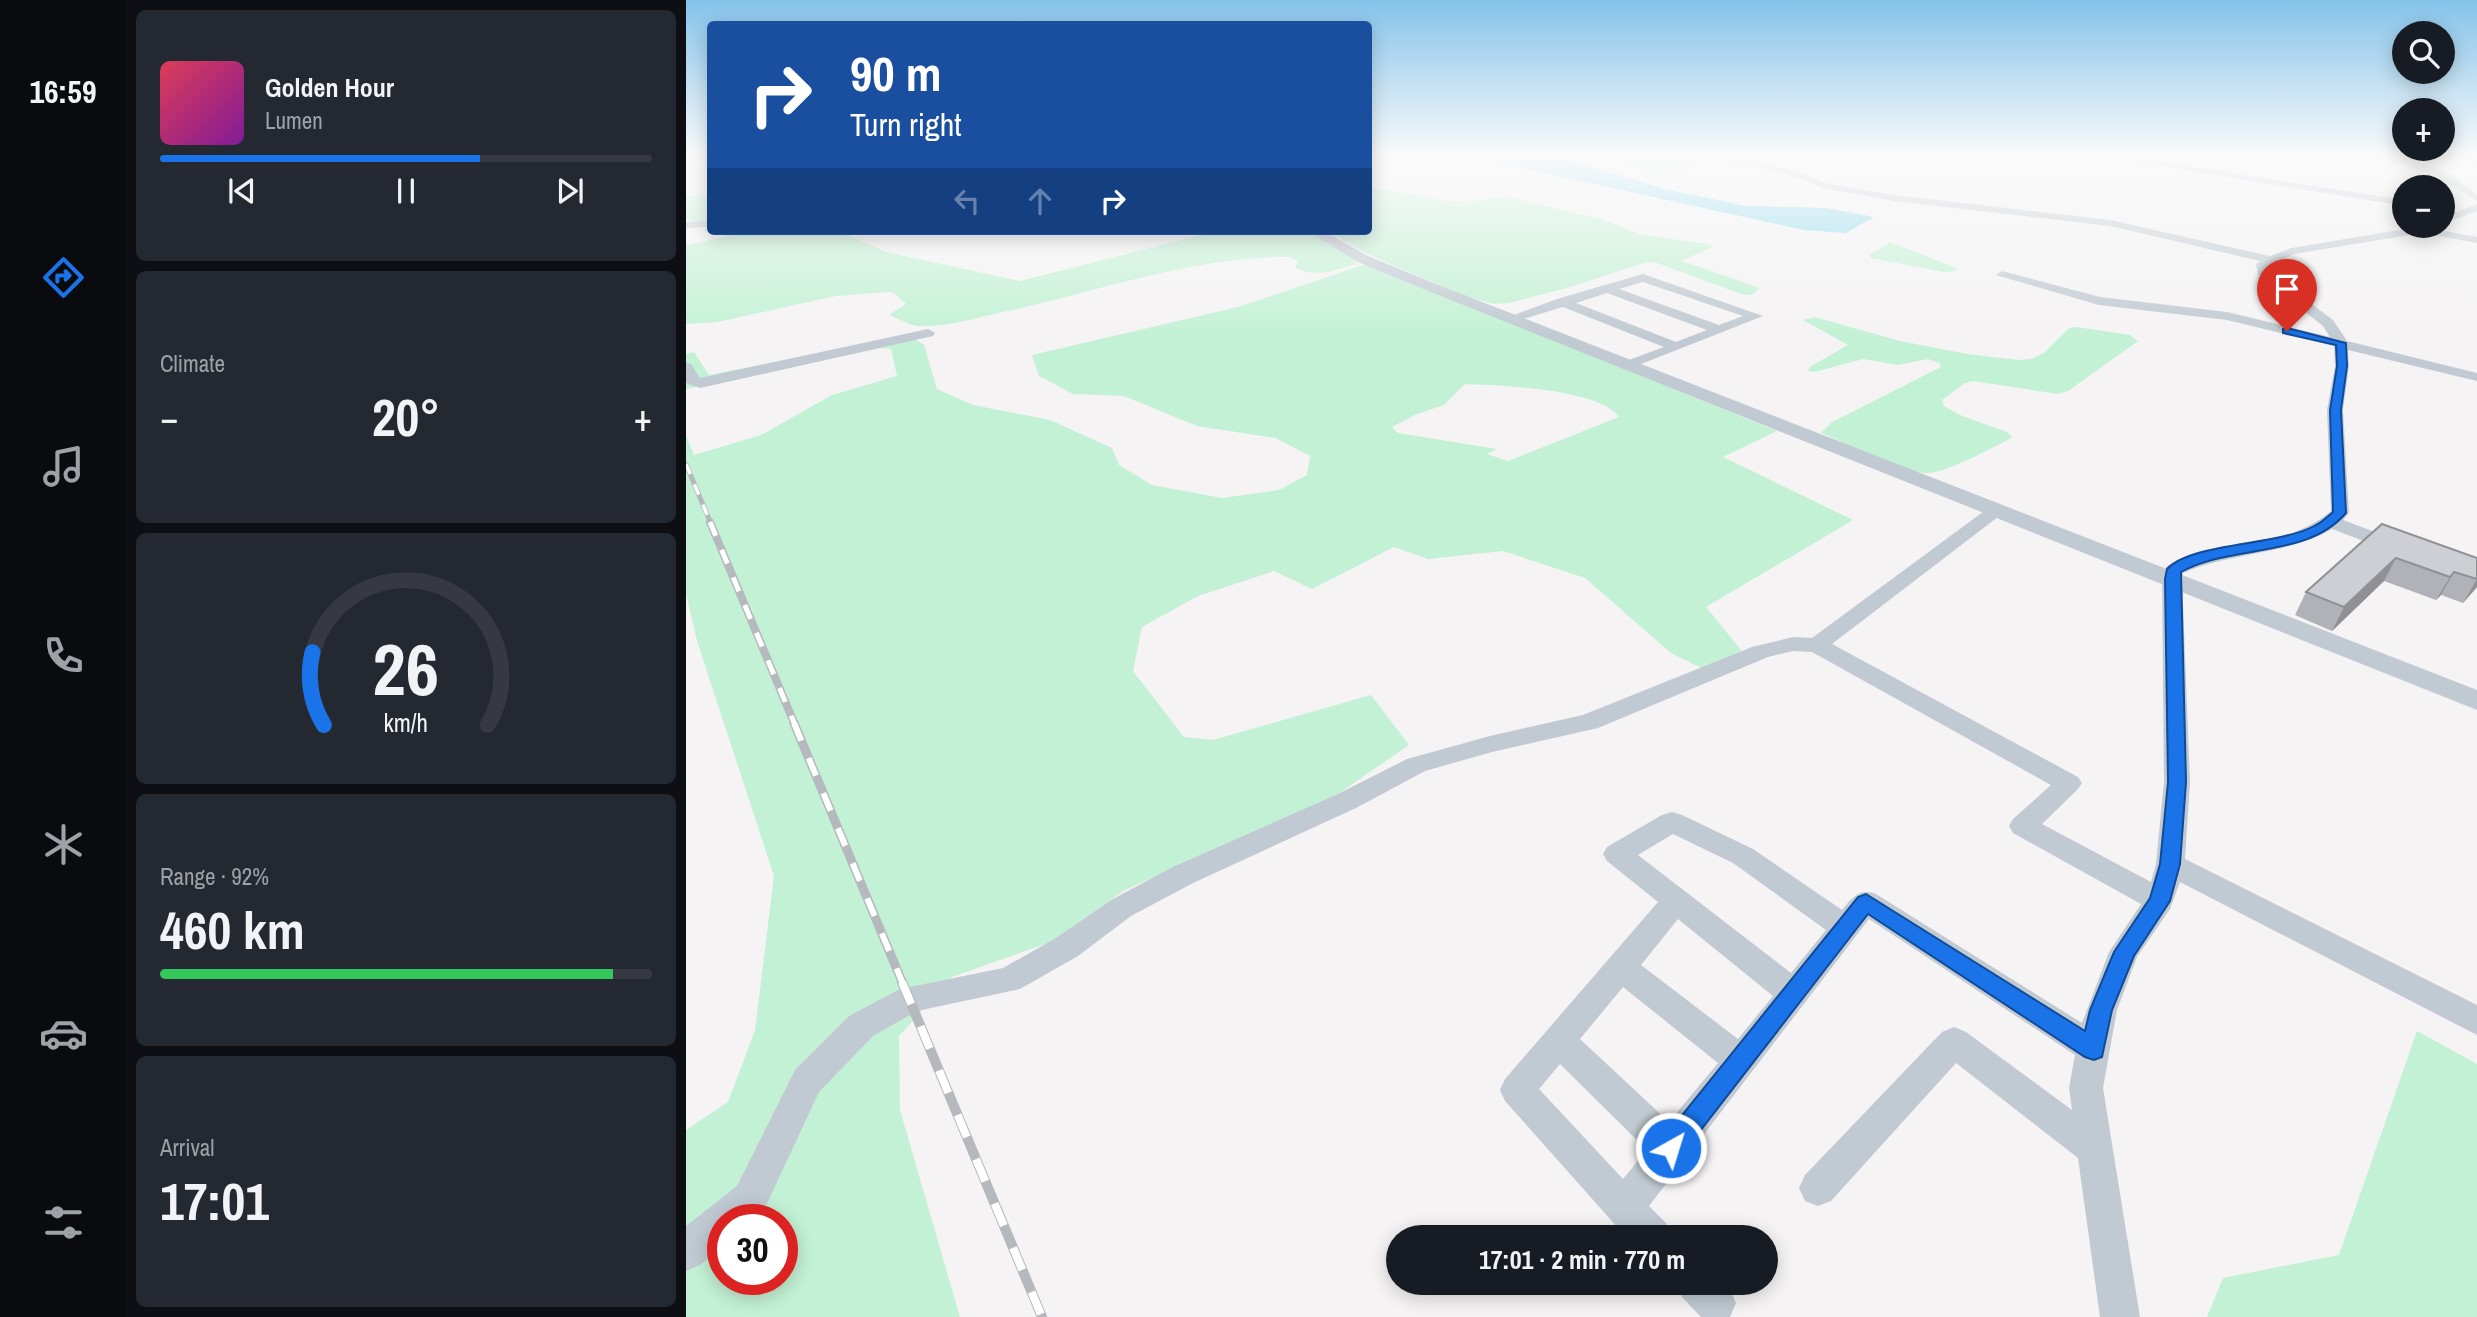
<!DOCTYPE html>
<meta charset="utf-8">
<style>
:root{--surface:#171b24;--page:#242831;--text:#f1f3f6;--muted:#9ea1a6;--line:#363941;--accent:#1a73e8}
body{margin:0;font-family:"Archivo Narrow",sans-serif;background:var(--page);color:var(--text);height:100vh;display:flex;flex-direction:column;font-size:26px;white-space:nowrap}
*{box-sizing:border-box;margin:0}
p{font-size:23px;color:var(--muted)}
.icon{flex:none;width:38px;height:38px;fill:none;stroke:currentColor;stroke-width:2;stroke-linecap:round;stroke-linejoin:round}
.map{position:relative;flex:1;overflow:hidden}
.sheet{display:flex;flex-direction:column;gap:10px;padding:10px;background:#0d0f14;width:560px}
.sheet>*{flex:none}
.guide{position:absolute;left:21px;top:21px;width:665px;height:214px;border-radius:7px;box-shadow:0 4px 18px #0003;background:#1a4fa0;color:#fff;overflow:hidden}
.fabs{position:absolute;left:1706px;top:21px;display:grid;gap:14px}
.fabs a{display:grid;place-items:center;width:63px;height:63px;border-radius:50%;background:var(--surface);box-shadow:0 4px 18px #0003;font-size:35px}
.speed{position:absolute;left:21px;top:1204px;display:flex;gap:14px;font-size:35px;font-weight:700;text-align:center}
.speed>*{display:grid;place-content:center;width:91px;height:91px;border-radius:50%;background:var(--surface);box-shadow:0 4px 18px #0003;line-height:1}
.speed .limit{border:10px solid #d22;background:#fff;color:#111}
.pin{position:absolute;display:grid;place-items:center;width:60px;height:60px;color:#fff;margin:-72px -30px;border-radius:50% 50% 50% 0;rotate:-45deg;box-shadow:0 0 7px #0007}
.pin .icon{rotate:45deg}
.me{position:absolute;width:77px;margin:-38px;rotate:39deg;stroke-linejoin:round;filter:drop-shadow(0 0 5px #0008)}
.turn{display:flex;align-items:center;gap:24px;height:147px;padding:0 28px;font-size:32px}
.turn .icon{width:91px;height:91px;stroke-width:2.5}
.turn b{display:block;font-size:49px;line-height:60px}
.lanes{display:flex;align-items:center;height:66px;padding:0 28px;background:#0003;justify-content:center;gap:35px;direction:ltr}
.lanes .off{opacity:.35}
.big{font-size:52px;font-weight:700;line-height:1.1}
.sheet .tile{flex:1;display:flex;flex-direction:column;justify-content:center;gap:10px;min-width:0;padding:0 24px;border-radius:10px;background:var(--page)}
.sheet .dial{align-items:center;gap:0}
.dial svg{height:182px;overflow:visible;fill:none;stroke:var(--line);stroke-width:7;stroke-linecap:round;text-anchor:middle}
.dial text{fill:var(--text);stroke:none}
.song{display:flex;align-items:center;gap:21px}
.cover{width:84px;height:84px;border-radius:10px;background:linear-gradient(135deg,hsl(350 70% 55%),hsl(290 70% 35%))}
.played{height:7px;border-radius:4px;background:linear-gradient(90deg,var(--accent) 65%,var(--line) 65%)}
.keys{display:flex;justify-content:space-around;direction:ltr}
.heat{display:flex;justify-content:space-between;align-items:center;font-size:38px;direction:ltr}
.charge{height:10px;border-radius:5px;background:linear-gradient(90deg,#34c759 92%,var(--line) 0)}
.trip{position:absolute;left:700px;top:1225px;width:392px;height:70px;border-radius:35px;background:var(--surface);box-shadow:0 4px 18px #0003;font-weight:700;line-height:70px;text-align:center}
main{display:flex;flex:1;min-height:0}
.dock{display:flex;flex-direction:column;width:126px;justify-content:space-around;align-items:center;background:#090b0e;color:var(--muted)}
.dock .icon{width:49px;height:49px}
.dock .on{color:var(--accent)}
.dock b{font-size:32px;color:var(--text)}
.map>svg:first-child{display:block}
.green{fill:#c3f1d5;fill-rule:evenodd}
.water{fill:#90daee}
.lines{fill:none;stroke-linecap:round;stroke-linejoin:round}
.minor{fill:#c1cad2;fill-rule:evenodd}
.tertiary{fill:#c1cad2;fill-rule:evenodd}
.rail-far3-casing{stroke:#b5b8bd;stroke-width:5}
.rail-far2-casing{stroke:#b5b8bd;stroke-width:8}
.rail-far1-casing{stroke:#b5b8bd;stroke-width:9}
.rail-casing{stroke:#b5b8bd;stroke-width:10}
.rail-far3{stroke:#fff;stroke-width:3.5;stroke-dasharray:11;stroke-linecap:butt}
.rail-far2{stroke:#fff;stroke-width:5;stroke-dasharray:15;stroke-linecap:butt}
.rail-far1{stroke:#fff;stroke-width:6;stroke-dasharray:19;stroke-linecap:butt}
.rail{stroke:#fff;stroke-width:8;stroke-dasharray:24;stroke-linecap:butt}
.wall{fill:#b0b2b7}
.shaded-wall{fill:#909195}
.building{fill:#cdcfd5;stroke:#909195;stroke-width:2}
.route{fill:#1a73e8;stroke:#114b97;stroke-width:2}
</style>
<main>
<nav class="dock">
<b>16:59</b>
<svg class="icon on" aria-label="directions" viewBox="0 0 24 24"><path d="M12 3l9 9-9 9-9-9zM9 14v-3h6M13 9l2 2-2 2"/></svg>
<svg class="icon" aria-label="music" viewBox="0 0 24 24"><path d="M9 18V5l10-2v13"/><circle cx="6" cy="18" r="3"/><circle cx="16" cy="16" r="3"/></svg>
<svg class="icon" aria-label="phone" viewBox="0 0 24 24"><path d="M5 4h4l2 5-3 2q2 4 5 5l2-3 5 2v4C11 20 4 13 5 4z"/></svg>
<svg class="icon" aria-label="climate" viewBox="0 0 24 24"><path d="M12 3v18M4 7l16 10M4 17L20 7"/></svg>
<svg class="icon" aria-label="car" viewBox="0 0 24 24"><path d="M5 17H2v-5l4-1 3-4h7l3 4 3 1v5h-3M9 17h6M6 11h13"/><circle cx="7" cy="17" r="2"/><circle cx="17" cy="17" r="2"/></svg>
<svg class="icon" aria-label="filters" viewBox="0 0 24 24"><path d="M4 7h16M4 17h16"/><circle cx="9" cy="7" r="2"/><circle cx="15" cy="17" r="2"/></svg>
</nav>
<section class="sheet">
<div class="tile">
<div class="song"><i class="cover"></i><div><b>Golden Hour</b><p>Lumen</p></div></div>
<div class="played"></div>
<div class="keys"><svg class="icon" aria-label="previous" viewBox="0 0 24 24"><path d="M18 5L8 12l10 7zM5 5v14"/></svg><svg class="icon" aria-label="pause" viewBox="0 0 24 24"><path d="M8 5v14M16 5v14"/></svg><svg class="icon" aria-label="next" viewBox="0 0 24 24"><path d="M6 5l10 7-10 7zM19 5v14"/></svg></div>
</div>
<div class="tile"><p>Climate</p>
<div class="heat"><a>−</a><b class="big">20°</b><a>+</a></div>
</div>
<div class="tile dial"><svg viewBox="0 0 100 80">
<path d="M14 69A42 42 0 1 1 86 69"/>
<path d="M14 69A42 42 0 0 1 9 37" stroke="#1a73e8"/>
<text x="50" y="56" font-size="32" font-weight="700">26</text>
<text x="50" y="72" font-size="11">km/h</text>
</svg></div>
<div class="tile"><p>Range · 92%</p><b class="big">460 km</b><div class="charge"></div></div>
<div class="tile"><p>Arrival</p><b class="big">17:01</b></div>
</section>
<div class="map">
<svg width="1791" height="1317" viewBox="0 0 1791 1317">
<rect width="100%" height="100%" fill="#f5f3f3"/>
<g class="green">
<path d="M 898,154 L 1023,154 L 1033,158 L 976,175 Z"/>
<path d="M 683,189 C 713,188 741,200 771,202 C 790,203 807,195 826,198 L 915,219 L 953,234 L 1025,245 L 1026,247 L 996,261 L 1074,288 L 1066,295 L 1058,295 L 971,263 L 961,262 L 881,288 L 823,303 L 807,304 L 774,294 L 686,256 L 640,231 L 682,231 Z"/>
<path d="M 24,193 L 24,221 L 10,224 L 0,219 L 0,197 Z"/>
<path d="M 24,227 L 24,231 L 152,231 L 200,252 L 334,281 L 531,231 L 623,231 L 671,260 L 670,264 C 649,270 631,278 610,268 L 611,260 L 601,257 C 504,257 411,292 317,312 C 290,318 261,327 233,326 C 224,326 212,318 203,315 L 220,304 L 208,293 L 202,292 L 150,296 L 31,322 L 0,324 L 0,245 L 44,236 L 17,230 Z"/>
<path d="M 1204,242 L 1270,268 L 1270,271 L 1258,272 L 1185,258 L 1184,255 Z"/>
<path d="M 680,264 L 1091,431 L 1037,457 L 1167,520 L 1020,607 L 1056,651 L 1015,668 L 985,653 L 899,578 L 817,551 L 742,559 L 708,547 L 626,589 L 588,571 L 512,596 L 456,627 L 447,671 L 498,737 L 527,740 L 685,695 L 723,745 L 649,796 L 437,891 L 365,942 L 266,977 L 213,1036 L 214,1110 L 274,1317 L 0,1317 L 0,1130 L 42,1102 L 69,1030 L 88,876 L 11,641 L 0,593 L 0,435 L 8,455 L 75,435 L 146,395 L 211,376 L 205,349 L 194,348 L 0,389 L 0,354 L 8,352 L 23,375 L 222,335 L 238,345 L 251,389 L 287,405 L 364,420 L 426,448 L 433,465 L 466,485 L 536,498 L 593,490 L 621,475 L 624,456 L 590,438 L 511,426 L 438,396 L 387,394 L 353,376 L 346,355 L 552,307 ZM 779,384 C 812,385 915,389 933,417 L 822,461 L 801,454 L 811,449 L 712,433 L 706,427 L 731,414 L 758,405 ZM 37,1220 L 96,1220 L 96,1279 L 37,1279 Z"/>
<path d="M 1129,317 L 1214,341 L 1281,354 L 1332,360 L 1345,359 L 1358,353 L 1383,328 L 1391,327 L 1444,335 L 1452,341 L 1382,391 L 1372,394 L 1287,381 L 1279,383 L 1256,400 L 1258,406 L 1276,416 L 1321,432 L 1326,437 C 1312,446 1258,473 1242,473 C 1215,473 1162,444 1135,433 L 1146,422 L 1255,367 L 1253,363 L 1242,359 L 1212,365 L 1177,359 L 1128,372 L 1122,371 L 1124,367 L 1162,345 L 1117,320 Z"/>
<path d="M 1731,1031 L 1791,1064 L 1791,1317 L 1521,1317 L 1537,1278 L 1653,1255 Z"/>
</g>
<path class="water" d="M 771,154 L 857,154 L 884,160 L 979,189 L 1060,206 L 1140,208 L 1188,217 L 1160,233 L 1118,230 Z"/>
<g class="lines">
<g class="minor">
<path d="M 11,154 L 24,154 L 24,157 L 0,162 L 0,156 Z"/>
<path d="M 994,154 L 1019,154 L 1066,160 L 1110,171 L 1139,183 L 1208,195 L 1424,220 L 1584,256 L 1605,248 L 1737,226 L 1750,226 L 1748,229 L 1791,237 L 1791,243 L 1736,233 L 1608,254 L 1582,266 L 1582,271 L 1647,320 L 1661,341 L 1791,373 L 1791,381 L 1662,350 L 1663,366 L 1657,410 L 1663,513 L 1657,520 L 1718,543 L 1721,547 L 1718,551 L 1704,551 L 1646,529 C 1600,555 1545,552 1497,573 L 1496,579 L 1504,782 L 1499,859 L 1791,1005 L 1791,1035 L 1494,882 L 1484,909 L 1451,957 L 1431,1010 L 1417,1088 L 1454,1317 L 1414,1317 L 1392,1158 L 1270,1063 L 1145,1201 L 1132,1206 L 1119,1201 L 1113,1188 L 1119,1175 L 1256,1032 L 1268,1027 L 1280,1032 L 1386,1110 L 1383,1088 L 1389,1055 L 1183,919 L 963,1206 L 980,1223 L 985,1237 L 940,1237 L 819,1101 L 814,1090 L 819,1079 L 972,902 L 921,861 L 917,854 L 921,847 L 976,815 L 986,812 L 996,815 L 1067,849 L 1156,910 C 1167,897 1173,888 1190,894 L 1396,1023 L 1423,952 L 1455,904 L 1327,833 L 1323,826 L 1327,819 L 1365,785 L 1126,652 L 1107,651 L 1082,657 L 912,728 L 806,752 L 739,771 L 670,808 L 507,883 L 445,916 L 392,956 L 334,989 L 231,1011 L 187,1036 L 133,1092 L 77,1212 L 68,1220 L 37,1220 L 37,1246 L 14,1265 L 0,1271 L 0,1226 L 51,1186 L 109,1070 L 163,1016 L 214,989 L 317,968 L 370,938 L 425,900 L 487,867 L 652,794 L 721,759 L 804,736 L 897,715 L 1066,647 L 1107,637 L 1126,638 L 1305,506 L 1319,506 L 1321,510 L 1146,644 L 1392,777 L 1396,783 L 1392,789 L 1356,824 L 1465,882 L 1470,864 L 1478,782 L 1476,579 C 1477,573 1478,568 1483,565 C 1518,542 1572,546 1611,531 C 1624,526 1634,520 1645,511 L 1641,410 L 1649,366 L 1648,346 L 1541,320 L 1413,305 L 1310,275 L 1316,271 L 1414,297 L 1541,312 L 1644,337 L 1637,326 L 1572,275 L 1570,264 L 1574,261 L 1424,226 L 1208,201 L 1137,188 L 1104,175 L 1066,166 ZM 987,834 L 1047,863 L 1140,930 L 1105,973 L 952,855 ZM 992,919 L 1087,996 L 1052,1039 L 955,965 ZM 937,987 L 1032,1063 L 983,1122 L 894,1039 ZM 874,1064 L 961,1150 L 937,1179 L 853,1089 Z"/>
<path d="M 1402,154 L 1424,154 L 1718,200 L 1718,206 Z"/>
<path d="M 1683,154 L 1699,154 L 1746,166 L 1767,176 L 1791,194 L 1791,201 L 1748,174 Z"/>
<path d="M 1777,154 L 1791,157 L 1791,164 Z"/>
<path d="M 1791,204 L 1791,211 L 1757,224 L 1757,217 Z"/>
<path d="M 24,221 L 24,227 L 0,228 L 0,222 Z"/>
<path d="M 957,274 L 1077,316 L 945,368 L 940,367 L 938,364 L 940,361 L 978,347 L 877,307 L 827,322 L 820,318 L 871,299 ZM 957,282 L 1057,316 L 1033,325 L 933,289 ZM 921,293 L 1021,330 L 990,342 L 890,303 Z"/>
<path d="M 242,329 L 249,333 L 247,336 L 14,388 L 0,383 L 0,363 L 5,364 L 14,378 Z"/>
<path d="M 990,1283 L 1038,1283 L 1044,1289 L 1050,1303 L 1044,1317 L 1015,1317 L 996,1297 Z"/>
</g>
<path class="tertiary" d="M 621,231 L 638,231 L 682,256 L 750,284 L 1791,690 L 1791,710 L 740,290 L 672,262 Z"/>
<defs>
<path id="rail-far3" d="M 0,464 L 25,524"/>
<path id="rail-far2" d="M 24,522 L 109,725"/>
<path id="rail-far1" d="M 108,723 L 217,984"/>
<path id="rail" d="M 216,982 L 356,1317"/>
</defs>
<use href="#rail-far3" class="rail-far3-casing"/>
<use href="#rail-far2" class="rail-far2-casing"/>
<use href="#rail-far1" class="rail-far1-casing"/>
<use href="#rail" class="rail-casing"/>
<use href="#rail-far3" class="rail-far3"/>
<use href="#rail-far2" class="rail-far2"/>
<use href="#rail-far1" class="rail-far1"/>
<use href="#rail" class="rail"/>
</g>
<path class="wall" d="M 1696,524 L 1791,558 L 1791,587 L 1777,603 L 1755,595 L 1750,600 L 1698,581 L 1646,631 L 1609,615 L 1620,592 Z"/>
<g class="shaded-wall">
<path d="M 1710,558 L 1698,581 L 1646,631 L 1658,607 Z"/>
<path d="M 1768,572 L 1755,595 L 1750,600 L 1764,577 Z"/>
<path d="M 1791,579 L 1791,587 L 1777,603 Z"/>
</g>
<path class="building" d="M 1696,524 L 1791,558 L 1791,579 L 1768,572 L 1764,577 L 1710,558 L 1658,607 L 1620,592 Z"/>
<linearGradient id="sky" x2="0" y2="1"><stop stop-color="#85c3ea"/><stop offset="0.46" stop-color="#fafafa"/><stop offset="1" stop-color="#fafafa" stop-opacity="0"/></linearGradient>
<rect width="1791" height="338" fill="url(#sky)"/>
<path class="route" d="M 1601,328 L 1660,343 L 1661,366 L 1655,410 L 1660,513 C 1621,559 1545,544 1495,572 L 1500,782 L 1494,864 L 1484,901 L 1448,956 L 1426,1010 L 1416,1057 L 1408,1060 L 1399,1057 L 1182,914 L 994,1157 L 985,1161 L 976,1157 L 972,1148 L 976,1140 L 1172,897 L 1180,894 L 1399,1031 L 1404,1010 L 1428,952 L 1464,898 L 1474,864 L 1482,782 L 1479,579 L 1481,569 C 1507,542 1594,546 1630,525 C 1636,522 1642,516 1647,512 L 1644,410 L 1651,366 L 1650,345 L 1597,333 L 1597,329 Z"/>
</svg>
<div class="fabs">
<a><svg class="icon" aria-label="search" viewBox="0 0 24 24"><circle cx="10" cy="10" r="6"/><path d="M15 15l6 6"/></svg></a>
<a>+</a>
<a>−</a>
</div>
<div class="speed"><div class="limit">30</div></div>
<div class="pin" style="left:1601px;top:331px;background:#d93025"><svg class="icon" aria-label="arrive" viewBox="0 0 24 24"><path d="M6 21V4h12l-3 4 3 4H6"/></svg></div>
<svg class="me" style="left:985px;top:1148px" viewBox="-20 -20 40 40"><circle r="17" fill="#1a73e8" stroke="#fff" stroke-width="3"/><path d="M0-11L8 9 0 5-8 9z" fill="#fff"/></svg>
<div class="trip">17:01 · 2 min · 770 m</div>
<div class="guide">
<div class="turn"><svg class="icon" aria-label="right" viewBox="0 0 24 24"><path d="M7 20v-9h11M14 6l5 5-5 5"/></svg><div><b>90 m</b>Turn right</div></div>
<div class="lanes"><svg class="icon off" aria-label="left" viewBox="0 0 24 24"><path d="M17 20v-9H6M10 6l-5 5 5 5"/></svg><svg class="icon off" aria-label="ahead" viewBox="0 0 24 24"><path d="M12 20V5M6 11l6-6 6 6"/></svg><svg class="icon" aria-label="right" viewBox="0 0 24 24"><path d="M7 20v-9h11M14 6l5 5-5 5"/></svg></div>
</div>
</div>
</main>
